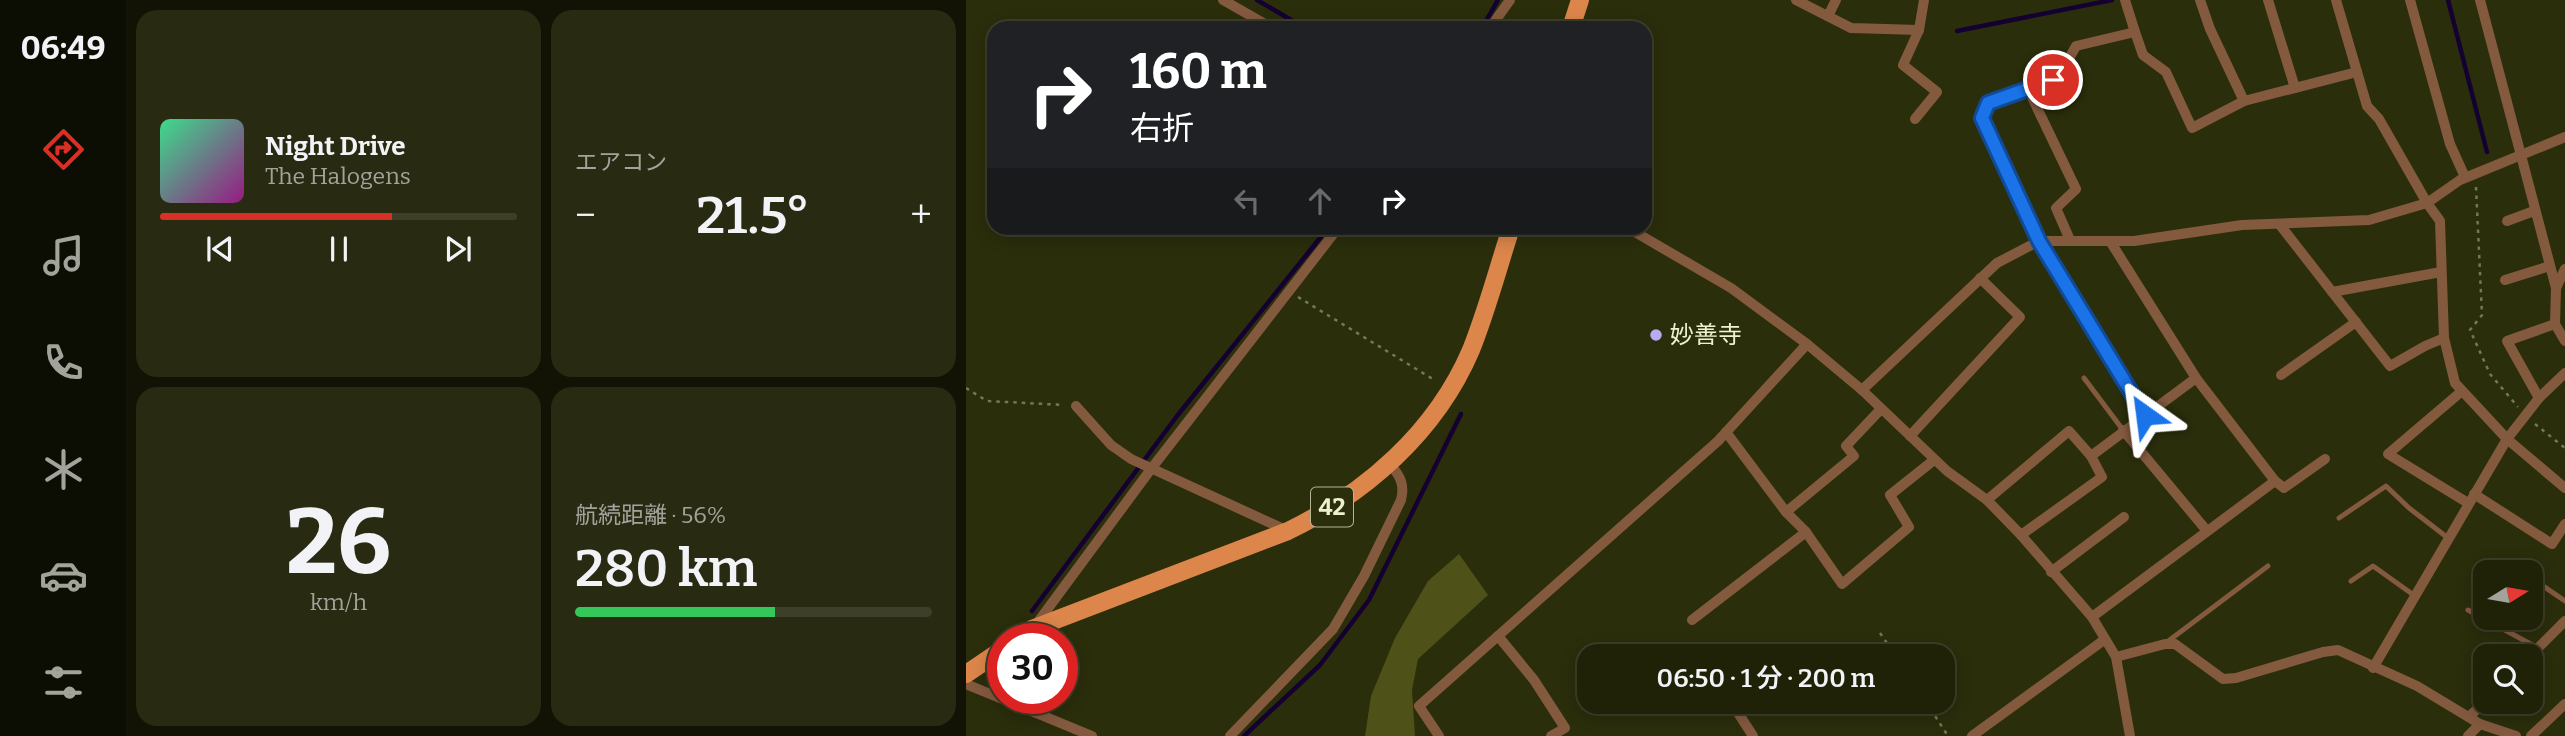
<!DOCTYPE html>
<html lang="ja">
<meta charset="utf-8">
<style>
:root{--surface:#202208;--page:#282a12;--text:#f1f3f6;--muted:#a2a49c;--line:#3d3f29;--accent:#d93025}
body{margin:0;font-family:Bitter,"Noto Sans JP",serif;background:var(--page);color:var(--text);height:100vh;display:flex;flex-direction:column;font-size:26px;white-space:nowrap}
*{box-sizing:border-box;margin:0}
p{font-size:23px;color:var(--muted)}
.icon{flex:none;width:38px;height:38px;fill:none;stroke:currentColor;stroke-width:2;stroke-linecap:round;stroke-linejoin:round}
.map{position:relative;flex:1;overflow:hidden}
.panel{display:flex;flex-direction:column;gap:10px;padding:10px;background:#121304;width:840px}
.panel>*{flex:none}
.top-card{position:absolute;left:21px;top:21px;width:665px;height:214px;border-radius:21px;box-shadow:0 4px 18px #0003,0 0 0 2px var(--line);background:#202124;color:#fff;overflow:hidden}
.needle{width:46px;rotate:79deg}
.tools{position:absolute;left:1507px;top:560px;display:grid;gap:14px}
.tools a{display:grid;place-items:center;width:70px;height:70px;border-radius:14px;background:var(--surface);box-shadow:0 4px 18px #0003,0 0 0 2px var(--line);font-size:35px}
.speed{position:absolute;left:21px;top:623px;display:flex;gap:14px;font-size:35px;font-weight:700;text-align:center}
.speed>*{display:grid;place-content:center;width:91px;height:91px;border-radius:50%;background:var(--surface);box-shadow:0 4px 18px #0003,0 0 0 2px var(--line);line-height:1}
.speed .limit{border:10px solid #d22;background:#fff;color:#111}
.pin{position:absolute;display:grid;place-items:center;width:60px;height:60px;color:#fff;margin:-30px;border:4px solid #fff;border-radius:50%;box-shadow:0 2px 7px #0007}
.me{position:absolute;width:77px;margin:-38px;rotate:329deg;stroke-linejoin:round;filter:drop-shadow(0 0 5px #0008)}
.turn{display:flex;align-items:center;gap:24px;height:147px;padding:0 28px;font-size:32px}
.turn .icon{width:91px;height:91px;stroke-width:2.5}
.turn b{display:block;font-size:49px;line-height:60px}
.lanes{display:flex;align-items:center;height:66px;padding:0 28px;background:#0003;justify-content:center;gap:35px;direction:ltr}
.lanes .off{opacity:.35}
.big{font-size:52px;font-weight:600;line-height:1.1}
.panel .card{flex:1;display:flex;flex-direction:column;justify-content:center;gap:10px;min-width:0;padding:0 24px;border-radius:21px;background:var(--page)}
.panel .dial{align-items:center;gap:0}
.dial b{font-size:91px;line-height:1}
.song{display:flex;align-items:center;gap:21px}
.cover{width:84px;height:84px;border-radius:10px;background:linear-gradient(135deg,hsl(150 70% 55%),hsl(310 70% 35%))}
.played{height:7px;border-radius:4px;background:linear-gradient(90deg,var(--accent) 65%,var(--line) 65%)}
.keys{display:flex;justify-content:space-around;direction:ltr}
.heat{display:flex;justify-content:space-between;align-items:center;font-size:38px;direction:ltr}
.charge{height:10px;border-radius:5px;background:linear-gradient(90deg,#34c759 56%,var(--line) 0)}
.panel .tiles{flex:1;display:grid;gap:10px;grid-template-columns:repeat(2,1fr)}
.trip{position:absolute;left:611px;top:644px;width:378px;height:70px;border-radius:21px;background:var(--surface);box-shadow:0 4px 18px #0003,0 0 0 2px var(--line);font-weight:600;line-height:70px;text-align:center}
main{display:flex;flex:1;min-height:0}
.dock{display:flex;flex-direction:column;width:126px;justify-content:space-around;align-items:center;background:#0d0e03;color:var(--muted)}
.dock .icon{width:49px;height:49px}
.dock .selected{color:var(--accent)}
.dock b{font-size:32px;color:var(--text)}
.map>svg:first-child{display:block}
.green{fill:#4e5219}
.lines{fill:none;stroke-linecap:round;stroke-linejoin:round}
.stream{stroke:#140132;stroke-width:4.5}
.path{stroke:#757856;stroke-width:2.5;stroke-dasharray:3.5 5;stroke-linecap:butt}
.service{stroke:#845a3f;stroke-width:5}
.minor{stroke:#845a3f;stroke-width:10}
.primary{stroke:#dc864b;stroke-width:18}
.route-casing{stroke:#114b97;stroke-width:18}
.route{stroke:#1a73e8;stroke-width:12}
.poi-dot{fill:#baaaf6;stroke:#2b2e0b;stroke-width:2.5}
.labels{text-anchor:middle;stroke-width:7;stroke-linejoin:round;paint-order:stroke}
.shield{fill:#2b2e0b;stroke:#b3b695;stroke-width:2}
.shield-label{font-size:23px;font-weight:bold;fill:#edf1d0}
.poi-label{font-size:24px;fill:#edf1d0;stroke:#2b2e0b;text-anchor:start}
</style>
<main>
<nav class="dock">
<b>06:49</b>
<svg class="icon selected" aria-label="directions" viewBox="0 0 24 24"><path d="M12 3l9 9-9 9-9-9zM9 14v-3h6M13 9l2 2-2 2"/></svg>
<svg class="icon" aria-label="music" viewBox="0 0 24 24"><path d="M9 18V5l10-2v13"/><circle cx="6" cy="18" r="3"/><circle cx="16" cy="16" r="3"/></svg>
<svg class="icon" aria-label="phone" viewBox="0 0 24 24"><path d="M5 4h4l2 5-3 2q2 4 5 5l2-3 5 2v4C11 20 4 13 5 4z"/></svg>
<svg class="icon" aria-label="climate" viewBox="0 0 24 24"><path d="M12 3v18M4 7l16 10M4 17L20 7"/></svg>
<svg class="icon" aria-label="car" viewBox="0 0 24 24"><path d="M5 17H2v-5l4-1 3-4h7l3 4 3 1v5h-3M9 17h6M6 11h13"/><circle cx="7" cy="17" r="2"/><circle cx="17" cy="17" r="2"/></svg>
<svg class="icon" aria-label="filters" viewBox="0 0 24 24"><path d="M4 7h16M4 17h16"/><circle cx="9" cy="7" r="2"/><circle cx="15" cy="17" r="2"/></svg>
</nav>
<section class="panel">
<div class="tiles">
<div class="card">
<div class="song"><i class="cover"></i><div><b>Night Drive</b><p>The Halogens</p></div></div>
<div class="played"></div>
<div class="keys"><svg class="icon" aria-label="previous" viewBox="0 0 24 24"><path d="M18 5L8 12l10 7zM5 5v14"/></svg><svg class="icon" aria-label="pause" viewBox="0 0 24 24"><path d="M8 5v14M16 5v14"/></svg><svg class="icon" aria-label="next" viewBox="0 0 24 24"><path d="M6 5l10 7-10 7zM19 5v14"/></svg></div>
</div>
<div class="card"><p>エアコン</p>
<div class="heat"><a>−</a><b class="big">21.5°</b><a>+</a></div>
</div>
<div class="card dial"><b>26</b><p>km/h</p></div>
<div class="card"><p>航続距離 · 56%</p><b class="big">280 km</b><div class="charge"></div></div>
</div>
</section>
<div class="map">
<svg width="1599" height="736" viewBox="0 0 1599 736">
<rect width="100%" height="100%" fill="#2b2e0b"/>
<path class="green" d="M 493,554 L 522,595 L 452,659 L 446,690 L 449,736 L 399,736 L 405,696 L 429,638 L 462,581 Z"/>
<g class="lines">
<g class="stream">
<path d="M 291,0 L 339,28"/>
<path d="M 1482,0 L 1521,152"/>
<path d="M 516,28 L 532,0"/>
<path d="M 991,31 L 1146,0"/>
<path d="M 66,611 L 211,416 L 362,228"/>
<path d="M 278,736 L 354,665 L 403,600 L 495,414"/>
</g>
<g class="path">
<path d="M 1510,187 L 1516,315 L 1504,330 L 1524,374 L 1552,407"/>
<path d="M 332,297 L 470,381"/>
<path d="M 0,388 L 21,401 L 98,405"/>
<path d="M 1569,424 L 1599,448"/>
<path d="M 914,633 L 930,656"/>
<path d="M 960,702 L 982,736"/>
</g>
<g class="service">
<path d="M 1118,378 L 1157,430"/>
<path d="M 1373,518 L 1420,486 L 1443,508 L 1482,538"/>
<path d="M 1547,565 L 1557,572"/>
<path d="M 1564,577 L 1599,601"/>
<path d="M 1385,581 L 1407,566 L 1449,596"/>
<path d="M 1502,610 L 1572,648"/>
<path d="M 1201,642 L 1302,566"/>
</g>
<g class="minor">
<path d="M 257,0 L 306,28"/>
<path d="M 830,0 L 885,28 L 953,30 L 958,0"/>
<path d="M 1159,0 L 1169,32 L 1110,46 L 1095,73 L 1087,80 L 1022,103 L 1016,118 L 1073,241 L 1179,415"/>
<path d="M 1234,0 L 1244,29 L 1278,101"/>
<path d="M 1302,0 L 1329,88"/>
<path d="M 1370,0 L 1401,106 L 1413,119 L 1461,203 L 1474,221 L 1478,338 L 1489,383 L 1541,439 L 1599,488"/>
<path d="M 1444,0 L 1484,144 L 1499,177"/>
<path d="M 1514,0 L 1590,288 L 1589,324 L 1599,341"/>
<path d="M 862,16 L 870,0"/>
<path d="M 524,28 L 544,0"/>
<path d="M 1169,32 L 1177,55 L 1200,72 L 1226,128 L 1278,101 L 1391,72"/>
<path d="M 1062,89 L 1110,189 L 1090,208 L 1104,240"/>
<path d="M 949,119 L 971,92 L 937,65 L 953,30"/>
<path d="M 1541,221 L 1568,211"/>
<path d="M 1314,225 L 1424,366 L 1459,346 L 1478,338"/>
<path d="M 662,228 L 765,288 L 841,344 L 896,390 L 981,471 L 1021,500 L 1055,535 L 1126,617 L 1150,657 L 1164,736"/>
<path d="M 1144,241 L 1230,378 L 1309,481 L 1318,488 L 1359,459"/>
<path d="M 1539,280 L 1584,266"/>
<path d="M 1590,288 L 1599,269"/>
<path d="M 1366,292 L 1475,272"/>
<path d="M 1315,375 L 1390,322"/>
<path d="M 896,390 L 1031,263 L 1073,241 L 1168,241 L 1276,225 L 1403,220 L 1461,203 L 1494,180 L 1599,137"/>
<path d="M 1496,391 L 1422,454 L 1502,503"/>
<path d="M 1573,398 L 1541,341 L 1589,324"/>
<path d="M 110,406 L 145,445 L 165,459 L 322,531"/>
<path d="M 1157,430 L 1241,531"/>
<path d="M 944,436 L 1054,317 L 1014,278"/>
<path d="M 1508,494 L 1586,544 L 1599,524"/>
<path d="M 1021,500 L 1103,431 L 1125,456"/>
<path d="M 820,512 L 888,456 L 880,446 L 915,409"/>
<path d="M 840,532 L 876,584 L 943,527 L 924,495 L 968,460"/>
<path d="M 1055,535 L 1136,477 L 1125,456 L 1230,378"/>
<path d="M 1085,572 L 1158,517"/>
<path d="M 1126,617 L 1309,481"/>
<path d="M 726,620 L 840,532 L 820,512 L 760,432"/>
<path d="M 69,626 L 185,469 L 372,228"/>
<path d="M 532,636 L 568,680 L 599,728 L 585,736"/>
<path d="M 1564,656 L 1599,621"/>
<path d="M 1150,657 L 1199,644 L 1209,644 L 1257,679 L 1270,678 L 1357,652 L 1372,650 L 1451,686 L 1514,724 L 1550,736"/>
<path d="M 1407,668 L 1541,439 L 1573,398 L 1599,373"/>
<path d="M 0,684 L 126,736"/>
<path d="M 765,702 L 787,736"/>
<path d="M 1503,717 L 1519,701"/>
<path d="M 264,736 L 367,629 L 398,576 L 435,500 C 439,484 434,476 424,464"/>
<path d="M 473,736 L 453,706 L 752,441 L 841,344"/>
<path d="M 1006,736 L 1138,640"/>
<path d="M 1502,736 L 1514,724"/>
<path d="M 1565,736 L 1599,704"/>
</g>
<g class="primary">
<path d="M 605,28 L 614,0"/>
<path d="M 52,639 L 66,629 L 322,531 C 400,493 470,432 505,350 C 521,310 532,268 545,228"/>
<path d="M 0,674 L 37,649"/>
</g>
</g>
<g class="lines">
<defs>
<path id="route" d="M 1087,80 L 1022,103 L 1016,118 L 1073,241 L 1179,415"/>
</defs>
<use href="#route" class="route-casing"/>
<use href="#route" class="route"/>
</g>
<circle class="poi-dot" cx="690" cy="335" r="7"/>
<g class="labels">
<rect class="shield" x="345" y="487.5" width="42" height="39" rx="5"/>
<g class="shield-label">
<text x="366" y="515">42</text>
</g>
<g class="poi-label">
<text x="704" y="343">妙善寺</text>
</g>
</g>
</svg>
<div class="tools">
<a><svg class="needle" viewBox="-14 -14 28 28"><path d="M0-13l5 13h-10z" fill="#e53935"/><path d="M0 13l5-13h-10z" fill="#a2a49c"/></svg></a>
<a><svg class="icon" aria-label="search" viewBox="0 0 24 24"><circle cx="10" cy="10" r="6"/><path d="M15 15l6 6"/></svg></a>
</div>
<div class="speed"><div class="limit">30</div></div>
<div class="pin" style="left:1087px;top:80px;background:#d93025"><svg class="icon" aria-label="arrive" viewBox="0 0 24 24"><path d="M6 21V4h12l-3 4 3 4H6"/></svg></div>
<svg class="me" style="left:1179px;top:415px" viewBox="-20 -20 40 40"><path d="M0-17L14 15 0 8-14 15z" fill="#1a73e8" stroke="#fff" stroke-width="4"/></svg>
<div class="trip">06:50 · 1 分 · 200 m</div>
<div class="top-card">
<div class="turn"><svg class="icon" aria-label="right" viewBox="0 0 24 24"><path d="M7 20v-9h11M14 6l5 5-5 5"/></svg><div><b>160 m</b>右折</div></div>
<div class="lanes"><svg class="icon off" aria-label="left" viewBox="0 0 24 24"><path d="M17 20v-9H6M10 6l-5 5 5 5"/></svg><svg class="icon off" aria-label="ahead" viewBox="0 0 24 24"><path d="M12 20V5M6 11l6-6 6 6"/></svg><svg class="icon" aria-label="right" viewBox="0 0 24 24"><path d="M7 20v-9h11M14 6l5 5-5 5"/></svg></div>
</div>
</div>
</main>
